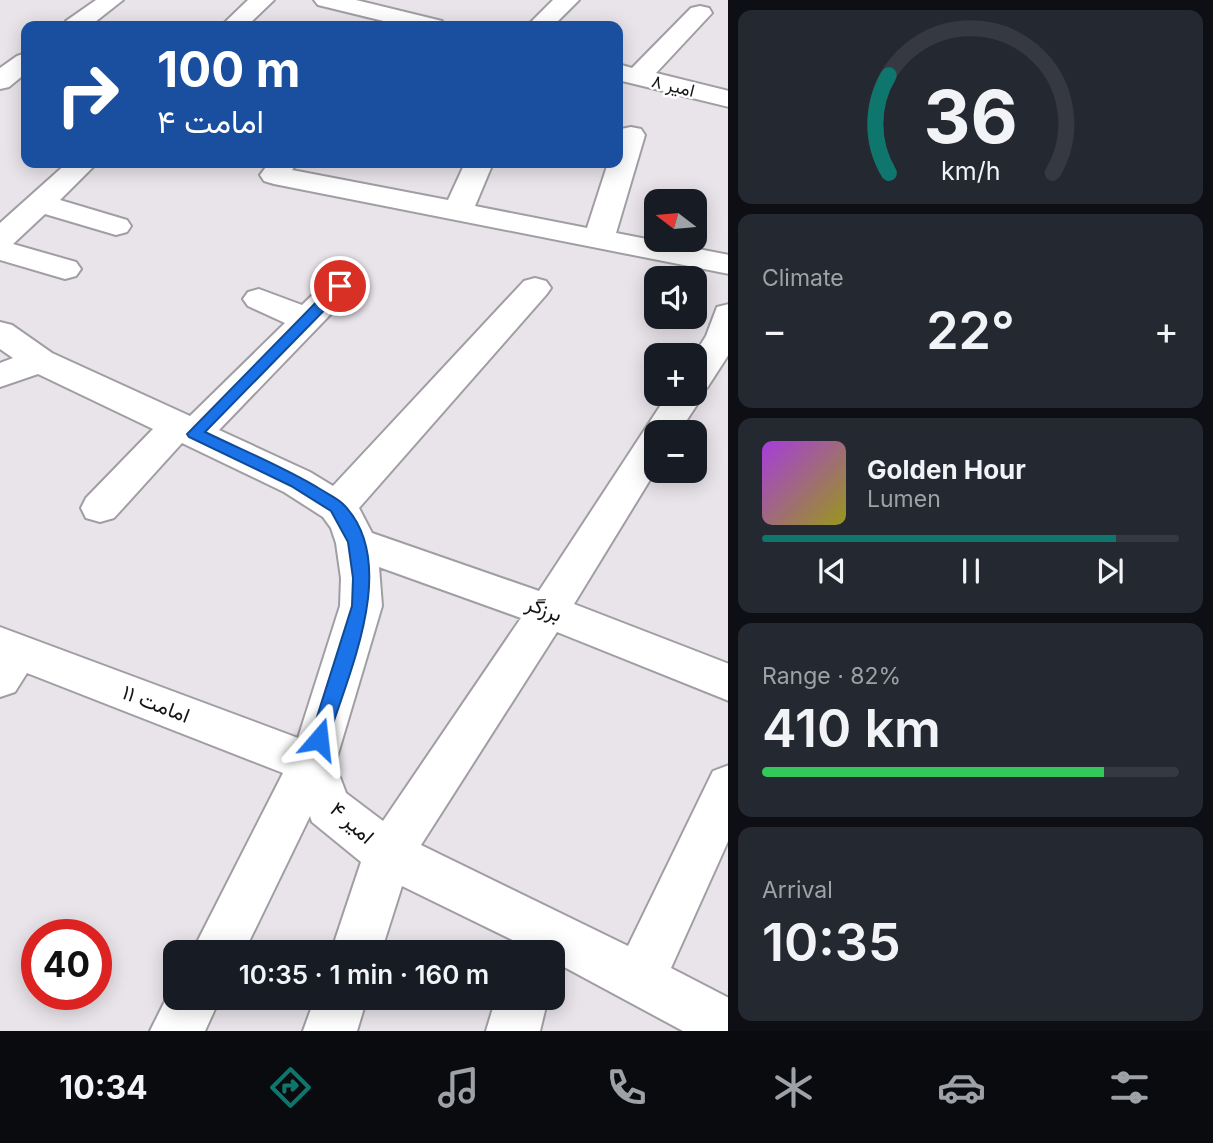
<!DOCTYPE html>
<meta charset="utf-8">
<style>
:root{--surface:#171b24;--page:#242831;--text:#f1f3f6;--muted:#9ea1a6;--line:#363941;--accent:#0f766e}
body{margin:0;font-family:Inter,Vazirmatn,sans-serif;background:var(--page);color:var(--text);height:100vh;display:flex;flex-direction:column;font-size:26px;white-space:nowrap}
*{box-sizing:border-box;margin:0}
p{font-size:23px;color:var(--muted)}
.icon{flex:none;width:38px;height:38px;fill:none;stroke:currentColor;stroke-width:2;stroke-linecap:round;stroke-linejoin:round}
.map{position:relative;flex:1;overflow:hidden}
.side{display:flex;flex-direction:column;gap:10px;padding:10px;background:#0d0f14;width:485px}
.side>*{flex:none}
.top-card{position:absolute;left:21px;top:21px;width:602px;height:147px;border-radius:14px;box-shadow:0 4px 18px #0003;background:#1a4fa0;color:#fff;overflow:hidden}
.needle{width:46px;rotate:286deg}
.buttons{position:absolute;left:644px;top:189px;display:grid;gap:14px}
.buttons a{display:grid;place-items:center;width:63px;height:63px;border-radius:14px;background:var(--surface);box-shadow:0 4px 18px #0003;font-size:35px}
.speed{position:absolute;left:21px;top:919px;display:flex;gap:14px;font-size:35px;font-weight:700;text-align:center}
.speed>*{display:grid;place-content:center;width:91px;height:91px;border-radius:50%;background:var(--surface);box-shadow:0 4px 18px #0003;line-height:1}
.speed .limit{border:10px solid #d22;background:#fff;color:#111}
.pin{position:absolute;display:grid;place-items:center;width:60px;height:60px;color:#fff;margin:-30px;border:4px solid #fff;border-radius:50%;box-shadow:0 2px 7px #0007}
.me{position:absolute;width:77px;margin:-38px;rotate:17deg;stroke-linejoin:round;filter:drop-shadow(0 0 5px #0008)}
.turn{display:flex;align-items:center;gap:24px;height:147px;padding:0 21px;font-size:32px}
.turn .icon{width:91px;height:91px;stroke-width:2.5}
.turn b{display:block;font-size:49px;line-height:60px}
.big{font-size:52px;font-weight:600;line-height:1.1}
.side .tile{flex:1;display:flex;flex-direction:column;justify-content:center;gap:10px;min-width:0;padding:0 24px;border-radius:14px;background:var(--page)}
.side .dial{align-items:center;gap:0}
.dial svg{height:182px;overflow:visible;fill:none;stroke:var(--line);stroke-width:7;stroke-linecap:round;text-anchor:middle}
.dial text{fill:var(--text);stroke:none}
.song{display:flex;align-items:center;gap:21px}
.cover{width:84px;height:84px;border-radius:10px;background:linear-gradient(135deg,hsl(280 70% 55%),hsl(60 70% 35%))}
.played{height:7px;border-radius:4px;background:linear-gradient(90deg,var(--accent) 85%,var(--line) 85%)}
.keys{display:flex;justify-content:space-around;direction:ltr}
.heat{display:flex;justify-content:space-between;align-items:center;font-size:38px;direction:ltr}
.charge{height:10px;border-radius:5px;background:linear-gradient(90deg,#34c759 82%,var(--line) 0)}
.trip{position:absolute;left:163px;top:940px;width:402px;height:70px;border-radius:14px;background:var(--surface);box-shadow:0 4px 18px #0003;font-weight:600;line-height:70px;text-align:center}
.dock{display:flex;height:112px;justify-content:space-around;align-items:center;background:#090b0e;color:var(--muted)}
.dock .icon{width:49px;height:49px}
.dock .active{color:var(--accent)}
.dock b{font-size:32px;color:var(--text)}
main{display:flex;flex:1;min-height:0}
.map>svg:first-child{display:block}
.lines{fill:none;stroke-linecap:round;stroke-linejoin:round}
.minor-casing{stroke:#a19ea3;stroke-width:4}
.minor{fill:#fff;fill-rule:evenodd}
.route{fill:#1a73e8;stroke:#114b97;stroke-width:2}
.labels{text-anchor:middle;stroke-width:5;stroke-linejoin:round;paint-order:stroke}
.far-street-label{font-size:18px;fill:#161517;stroke:#fff}
.street-label{font-size:21px;fill:#161517;stroke:#fff}
</style>
<main>
<div class="map">
<svg width="729" height="1031" viewBox="0 0 729 1031">
<rect width="100%" height="100%" fill="#e8e4ea"/>
<g class="lines">
<defs>
<g id="minor">
<path d="M 96,0 L 123,0 L 90,26 L 63,26 L 66,21 Z"/>
<path d="M 248,0 L 274,0 L 247,26 L 221,26 Z"/>
<path d="M 314,0 L 356,0 L 442,21 L 445,26 L 404,26 L 318,5 Z"/>
<path d="M 553,0 L 579,0 L 553,26 L 527,26 Z"/>
<path d="M 700,6 L 709,8 L 712,13 L 656,73 L 729,91 L 729,107 L 618,80 L 618,64 L 632,68 L 691,8 Z"/>
<path d="M 26,53 L 26,73 L 9,87 L 0,89 L 0,68 L 17,56 Z"/>
<path d="M 631,127 L 641,129 L 645,135 L 616,233 L 729,255 L 729,274 L 274,184 L 264,181 L 260,175 L 269,163 L 297,163 L 292,170 L 448,200 L 465,163 L 493,163 L 475,206 L 587,228 L 608,163 L 618,163 L 618,134 L 621,129 Z"/>
<path d="M 67,163 L 97,163 L 60,200 L 127,220 L 131,226 L 127,232 L 116,235 L 45,214 L 13,244 L 76,262 L 81,269 L 76,276 L 65,279 L 0,260 L 0,223 Z"/>
<path d="M 340,276 L 351,279 L 356,286 L 351,293 L 219,430 L 310,472 L 333,486 L 524,281 L 535,278 L 546,281 L 551,288 L 546,295 L 359,508 L 372,533 L 539,591 L 668,394 L 695,394 L 694,355 L 706,336 L 717,307 L 729,304 L 729,354 L 707,388 L 701,390 L 704,394 L 679,432 L 656,432 L 656,470 L 574,604 L 729,664 L 729,701 L 557,632 L 421,845 L 628,946 L 713,771 L 729,765 L 729,839 L 671,968 L 729,998 L 729,1031 L 683,1031 L 553,961 L 553,952 L 537,952 L 402,886 L 381,952 L 331,952 L 361,862 L 312,822 L 310,816 L 244,952 L 192,952 L 283,773 L 27,673 L 15,692 L 0,697 L 0,627 L 298,738 L 340,606 L 341,578 L 336,543 L 331,528 L 323,517 L 284,492 L 182,443 L 114,518 L 100,522 L 86,518 L 81,508 L 86,498 L 153,429 L 38,374 L 0,387 L 0,363 L 13,358 L 0,349 L 0,322 L 12,325 L 52,353 L 190,416 L 285,323 L 248,306 L 243,299 L 248,292 L 259,289 L 302,305 L 329,279 ZM 379,567 L 521,618 L 383,821 L 346,793 L 335,764 L 382,606 Z"/>
<path d="M 175,981 L 175,998 L 220,998 L 205,1031 L 150,1031 Z"/>
<path d="M 315,998 L 367,998 L 357,1031 L 303,1031 Z"/>
<path d="M 496,998 L 548,998 L 540,1031 L 486,1031 Z"/>
</g>
</defs>
<use href="#minor" class="minor-casing"/>
<use href="#minor" class="minor"/>
</g>
<path class="route" d="M 340,282 L 346,286 L 345,289 L 205,432 C 244,451 284,467 320,489 C 328,494 337,498 343,504 C 401,562 348,674 328,739 L 325,745 L 319,747 L 312,745 L 310,739 L 352,606 L 353,578 L 348,542 L 331,511 L 291,486 L 189,437 L 187,434 L 335,283 Z"/>
<g class="labels">
<g class="far-street-label">
<text transform="translate(673 86) rotate(14)" y="6">امیر ۸</text>
</g>
<g class="street-label">
<text transform="translate(544 609) rotate(21)" y="7">برزگر</text>
<text transform="translate(156 704) rotate(21)" y="7">امامت ۱۱</text>
<text transform="translate(352 823) rotate(42)" y="7">امیر ۴</text>
</g>
</g>
</svg>
<div class="buttons">
<a><svg class="needle" viewBox="-14 -14 28 28"><path d="M0-13l5 13h-10z" fill="#e53935"/><path d="M0 13l5-13h-10z" fill="#9ea1a6"/></svg></a>
<a><svg class="icon" aria-label="sound" viewBox="0 0 24 24"><path d="M4 9h4l5-4v14l-5-4H4zM17 9q2 3 0 6"/></svg></a>
<a>+</a>
<a>−</a>
</div>
<div class="speed"><div class="limit">40</div></div>
<div class="pin" style="left:340px;top:286px;background:#d93025"><svg class="icon" aria-label="arrive" viewBox="0 0 24 24"><path d="M6 21V4h12l-3 4 3 4H6"/></svg></div>
<svg class="me" style="left:319px;top:739px" viewBox="-20 -20 40 40"><path d="M0-17L14 15 0 8-14 15z" fill="#1a73e8" stroke="#fff" stroke-width="4"/></svg>
<div class="trip">10:35 · 1 min · 160 m</div>
<div class="top-card">
<div class="turn"><svg class="icon" aria-label="right" viewBox="0 0 24 24"><path d="M7 20v-9h11M14 6l5 5-5 5"/></svg><div><b>100 m</b>امامت ۴</div></div>
</div>
</div>
<section class="side">
<div class="tile dial"><svg viewBox="0 0 100 80">
<path d="M14 69A42 42 0 1 1 86 69"/>
<path d="M14 69A42 42 0 0 1 14 26" stroke="#0f766e"/>
<text x="50" y="56" font-size="32" font-weight="700">36</text>
<text x="50" y="72" font-size="11">km/h</text>
</svg></div>
<div class="tile"><p>Climate</p>
<div class="heat"><a>−</a><b class="big">22°</b><a>+</a></div>
</div>
<div class="tile">
<div class="song"><i class="cover"></i><div><b>Golden Hour</b><p>Lumen</p></div></div>
<div class="played"></div>
<div class="keys"><svg class="icon" aria-label="previous" viewBox="0 0 24 24"><path d="M18 5L8 12l10 7zM5 5v14"/></svg><svg class="icon" aria-label="pause" viewBox="0 0 24 24"><path d="M8 5v14M16 5v14"/></svg><svg class="icon" aria-label="next" viewBox="0 0 24 24"><path d="M6 5l10 7-10 7zM19 5v14"/></svg></div>
</div>
<div class="tile"><p>Range · 82%</p><b class="big">410 km</b><div class="charge"></div></div>
<div class="tile"><p>Arrival</p><b class="big">10:35</b></div>
</section>
</main>
<nav class="dock">
<b>10:34</b>
<svg class="icon active" aria-label="directions" viewBox="0 0 24 24"><path d="M12 3l9 9-9 9-9-9zM9 14v-3h6M13 9l2 2-2 2"/></svg>
<svg class="icon" aria-label="music" viewBox="0 0 24 24"><path d="M9 18V5l10-2v13"/><circle cx="6" cy="18" r="3"/><circle cx="16" cy="16" r="3"/></svg>
<svg class="icon" aria-label="phone" viewBox="0 0 24 24"><path d="M5 4h4l2 5-3 2q2 4 5 5l2-3 5 2v4C11 20 4 13 5 4z"/></svg>
<svg class="icon" aria-label="climate" viewBox="0 0 24 24"><path d="M12 3v18M4 7l16 10M4 17L20 7"/></svg>
<svg class="icon" aria-label="car" viewBox="0 0 24 24"><path d="M5 17H2v-5l4-1 3-4h7l3 4 3 1v5h-3M9 17h6M6 11h13"/><circle cx="7" cy="17" r="2"/><circle cx="17" cy="17" r="2"/></svg>
<svg class="icon" aria-label="filters" viewBox="0 0 24 24"><path d="M4 7h16M4 17h16"/><circle cx="9" cy="7" r="2"/><circle cx="15" cy="17" r="2"/></svg>
</nav>
